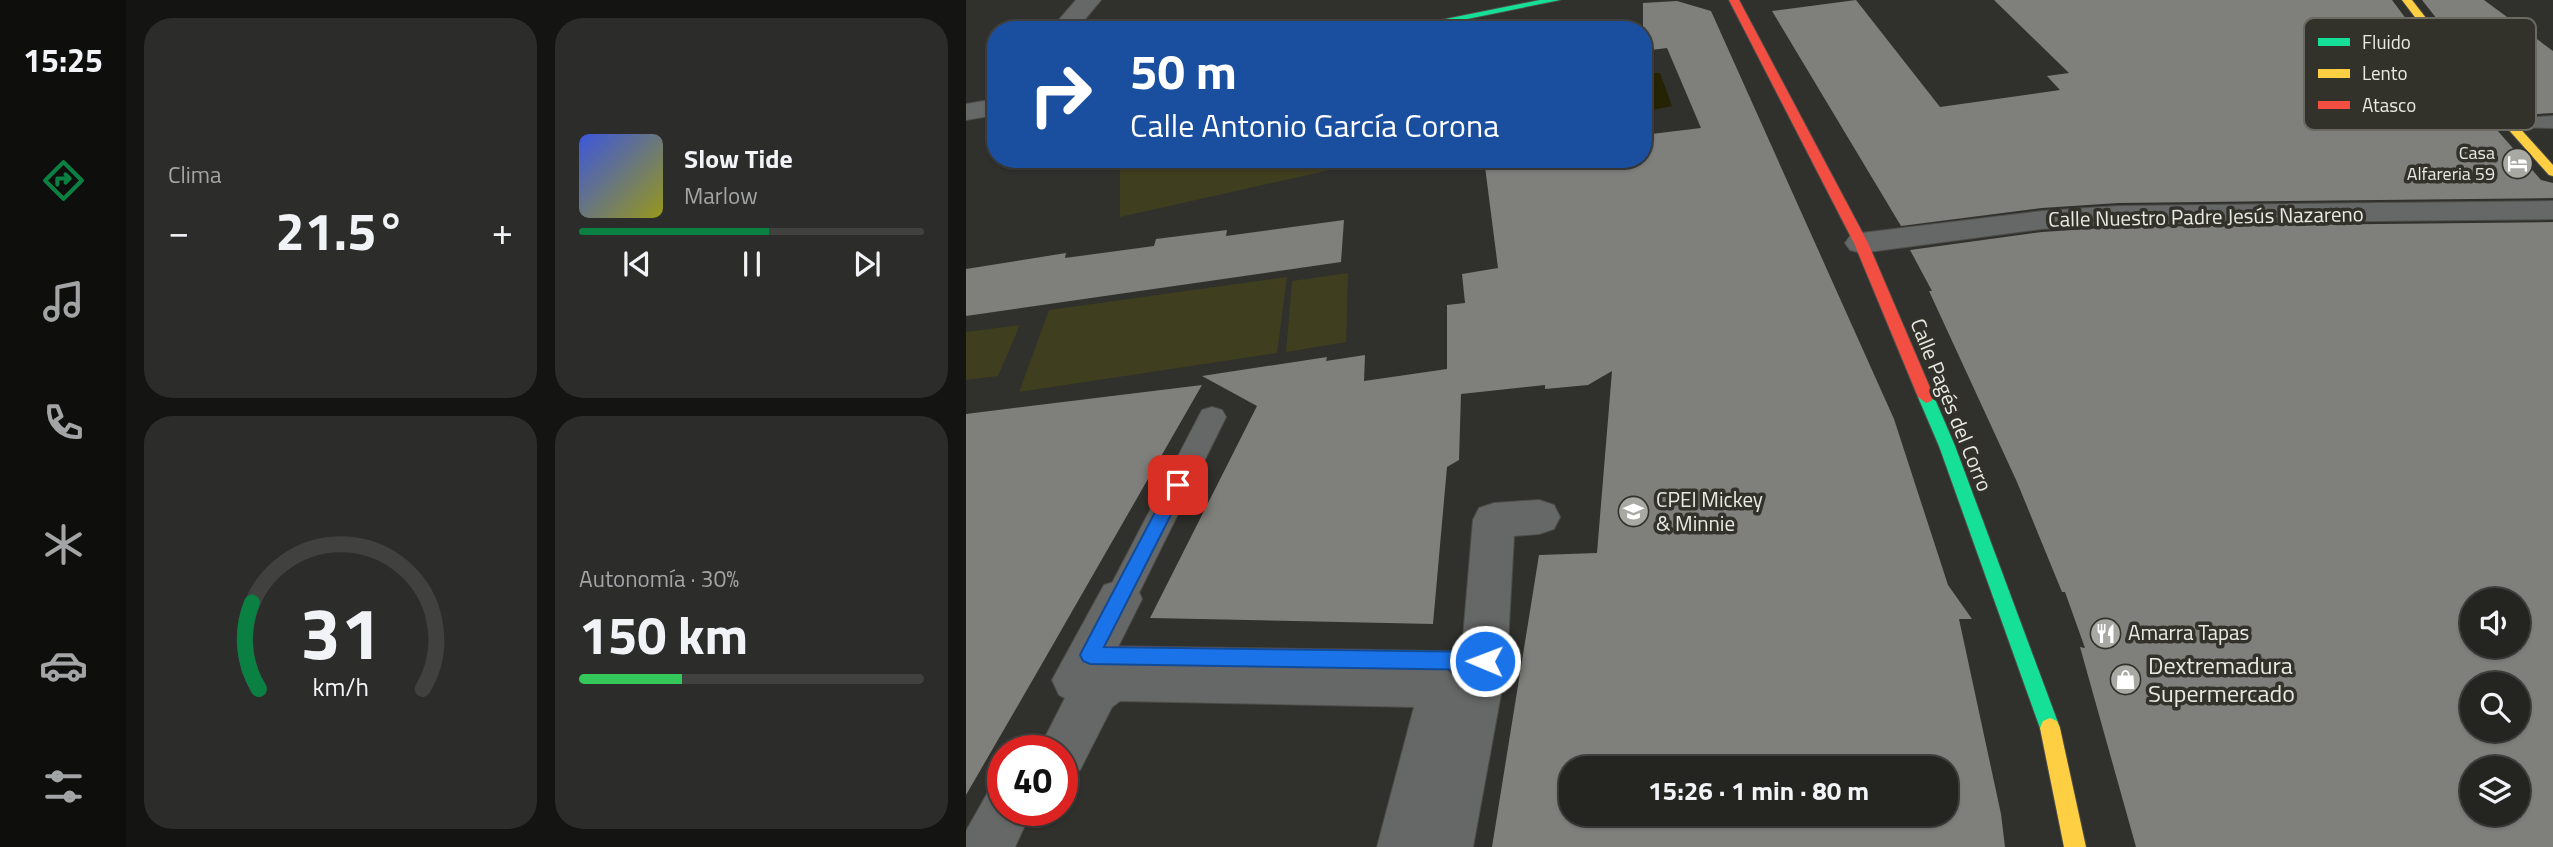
<!DOCTYPE html>
<html lang="es">
<meta charset="utf-8">
<style>
:root{--surface:#242421;--page:#2c2c2a;--text:#f1f3f6;--muted:#a3a4a5;--line:#41413f;--accent:#0b8043}
body{margin:0;font-family:"Titillium Web",sans-serif;background:var(--page);color:var(--text);height:100vh;display:flex;flex-direction:column;font-size:26px;white-space:nowrap}
*{box-sizing:border-box;margin:0}
p{font-size:23px;color:var(--muted)}
.icon{flex:none;width:38px;height:38px;fill:none;stroke:currentColor;stroke-width:2;stroke-linecap:round;stroke-linejoin:round}
.map{position:relative;flex:1;overflow:hidden}
.details{display:flex;flex-direction:column;gap:18px;padding:18px;background:#141412;width:840px}
.details>*{flex:none}
.guide{position:absolute;left:21px;top:21px;width:665px;height:147px;border-radius:28px;box-shadow:0 2px 5px #0004,0 0 0 2px var(--line);background:#1a4fa0;color:#fff;overflow:hidden}
.tools{position:absolute;left:1494px;top:588px;display:grid;gap:14px}
.tools a{display:grid;place-items:center;width:70px;height:70px;border-radius:50%;background:var(--surface);box-shadow:0 2px 5px #0004,0 0 0 2px var(--line);font-size:35px}
.speed{position:absolute;left:21px;top:735px;display:flex;gap:14px;font-size:35px;font-weight:700;text-align:center}
.speed>*{display:grid;place-content:center;width:91px;height:91px;border-radius:50%;background:var(--surface);box-shadow:0 2px 5px #0004,0 0 0 2px var(--line);line-height:1}
.speed .limit{border:10px solid #d22;background:#fff;color:#111}
.pin{position:absolute;display:grid;place-items:center;width:60px;height:60px;color:#fff;margin:-30px;border-radius:14px;box-shadow:0 4px 10px #0006}
.me{position:absolute;width:77px;margin:-38px;rotate:271deg;stroke-linejoin:round;filter:drop-shadow(0 0 5px #0008)}
.turn{display:flex;align-items:center;gap:24px;height:147px;padding:0 28px;font-size:32px}
.turn .icon{width:91px;height:91px;stroke-width:2.5}
.turn b{display:block;font-size:49px;line-height:60px}
.big{font-size:52px;font-weight:700;line-height:1.1}
.details .card{flex:1;display:flex;flex-direction:column;justify-content:center;gap:10px;min-width:0;padding:0 24px;border-radius:28px;background:var(--page)}
.details .dial{align-items:center;gap:0}
.dial svg{height:182px;overflow:visible;fill:none;stroke:var(--line);stroke-width:7;stroke-linecap:round;text-anchor:middle}
.dial text{fill:var(--text);stroke:none}
.song{display:flex;align-items:center;gap:21px}
.cover{width:84px;height:84px;border-radius:10px;background:linear-gradient(135deg,hsl(230 70% 55%),hsl(60 70% 35%))}
.played{height:7px;border-radius:4px;background:linear-gradient(90deg,var(--accent) 55%,var(--line) 55%)}
.keys{display:flex;justify-content:space-around;direction:ltr}
.heat{display:flex;justify-content:space-between;align-items:center;font-size:38px;direction:ltr}
.charge{height:10px;border-radius:5px;background:linear-gradient(90deg,#34c759 30%,var(--line) 0)}
.details .tiles{flex:1;display:grid;gap:18px;grid-template-columns:repeat(2,1fr)}
.trip{position:absolute;left:593px;top:756px;width:399px;height:70px;border-radius:28px;background:var(--surface);box-shadow:0 2px 5px #0004,0 0 0 2px var(--line);font-weight:700;line-height:70px;text-align:center}
main{display:flex;flex:1;min-height:0}
.dock{display:flex;flex-direction:column;width:126px;justify-content:space-around;align-items:center;background:#0e0e0d;color:var(--muted)}
.dock .icon{width:49px;height:49px}
.dock .active{color:var(--accent)}
.dock b{font-size:32px;color:var(--text)}
.map>svg:first-child{display:block}
.green{fill:#3f3e1f}
.water{fill:#252304}
.building{fill:#7f7f7b;fill-rule:evenodd}
.lines{fill:none;stroke-linecap:round;stroke-linejoin:round}
.lane-casing{stroke:#4d4d4a;stroke-width:2}
.street-casing{stroke:#4d4d4a;stroke-width:2}
.fast-casing{stroke:#4d4d4a;stroke-width:2}
.slow-casing{stroke:#4d4d4a;stroke-width:2}
.jam-casing{stroke:#4d4d4a;stroke-width:2}
.lane{fill:#666767;fill-rule:evenodd}
.street{fill:#666767;fill-rule:evenodd}
.fast{fill:#16e098;fill-rule:evenodd}
.slow{fill:#ffcf43;fill-rule:evenodd}
.jam{fill:#f24e42;fill-rule:evenodd}
.route{fill:#1a73e8;stroke:#114b97;stroke-width:2}
.labels{text-anchor:middle;stroke-width:7;stroke-linejoin:round;paint-order:stroke}
.far-poi-label{font-size:18px;fill:#eaeae5;stroke:#32322a;text-anchor:end}
.street-label{font-size:21px;fill:#eaeae5;stroke:#32322a}
.poi-label{font-size:21px;fill:#eaeae5;stroke:#32322a;text-anchor:start}
.near-poi-label{font-size:24px;fill:#eaeae5;stroke:#32322a;text-anchor:start}
.key{fill:#32322a;stroke:#696962;stroke-width:2}
.key-label{font-size:19px;fill:#eaeae5}
</style>
<main>
<nav class="dock">
<b>15:25</b>
<svg class="icon active" aria-label="directions" viewBox="0 0 24 24"><path d="M12 3l9 9-9 9-9-9zM9 14v-3h6M13 9l2 2-2 2"/></svg>
<svg class="icon" aria-label="music" viewBox="0 0 24 24"><path d="M9 18V5l10-2v13"/><circle cx="6" cy="18" r="3"/><circle cx="16" cy="16" r="3"/></svg>
<svg class="icon" aria-label="phone" viewBox="0 0 24 24"><path d="M5 4h4l2 5-3 2q2 4 5 5l2-3 5 2v4C11 20 4 13 5 4z"/></svg>
<svg class="icon" aria-label="climate" viewBox="0 0 24 24"><path d="M12 3v18M4 7l16 10M4 17L20 7"/></svg>
<svg class="icon" aria-label="car" viewBox="0 0 24 24"><path d="M5 17H2v-5l4-1 3-4h7l3 4 3 1v5h-3M9 17h6M6 11h13"/><circle cx="7" cy="17" r="2"/><circle cx="17" cy="17" r="2"/></svg>
<svg class="icon" aria-label="filters" viewBox="0 0 24 24"><path d="M4 7h16M4 17h16"/><circle cx="9" cy="7" r="2"/><circle cx="15" cy="17" r="2"/></svg>
</nav>
<section class="details">
<div class="tiles">
<div class="card"><p>Clima</p>
<div class="heat"><a>−</a><b class="big">21.5°</b><a>+</a></div>
</div>
<div class="card">
<div class="song"><i class="cover"></i><div><b>Slow Tide</b><p>Marlow</p></div></div>
<div class="played"></div>
<div class="keys"><svg class="icon" aria-label="previous" viewBox="0 0 24 24"><path d="M18 5L8 12l10 7zM5 5v14"/></svg><svg class="icon" aria-label="pause" viewBox="0 0 24 24"><path d="M8 5v14M16 5v14"/></svg><svg class="icon" aria-label="next" viewBox="0 0 24 24"><path d="M6 5l10 7-10 7zM19 5v14"/></svg></div>
</div>
<div class="card dial"><svg viewBox="0 0 100 80">
<path d="M14 69A42 42 0 1 1 86 69"/>
<path d="M14 69A42 42 0 0 1 11 31" stroke="#0b8043"/>
<text x="50" y="56" font-size="32" font-weight="700">31</text>
<text x="50" y="72" font-size="11">km/h</text>
</svg></div>
<div class="card"><p>Autonomía · 30%</p><b class="big">150 km</b><div class="charge"></div></div>
</div>
</section>
<div class="map">
<svg width="1587" height="847" viewBox="0 0 1587 847">
<rect width="100%" height="100%" fill="#30302c"/>
<g class="green">
<path d="M 154,159 L 390,159 L 391,164 L 154,217 Z"/>
<path d="M 382,273 L 380,342 L 320,352 L 326,281 Z"/>
<path d="M 321,277 L 311,353 L 53,392 L 83,310 Z"/>
<path d="M 54,325 L 32,376 L 0,380 L 0,332 Z"/>
</g>
<path class="water" d="M 677,64 L 682,64 L 686,73 L 694,73 L 706,106 L 680,111 L 677,102 Z"/>
<g class="building">
<path d="M 890,0 L 974,107 L 1094,90 L 1081,76 L 1103,73 L 1028,0 L 1426,0 L 1479,71 L 1575,180 L 1587,183 L 1587,198 L 1152,203 L 1076,208 L 935,226 L 806,11 Z"/>
<path d="M 1456,0 L 1518,0 L 1587,51 L 1587,113 L 1555,115 L 1501,57 Z"/>
<path d="M 711,1 L 745,11 L 928,419 L 982,585 L 1006,619 L 993,619 L 1035,814 L 1039,847 L 526,847 L 573,555 L 631,553 L 646,371 L 622,385 L 579,389 L 579,385 L 495,394 L 493,460 L 481,467 L 467,624 L 184,618 L 291,406 L 236,376 L 361,357 L 360,361 L 399,355 L 398,381 L 481,369 L 481,305 L 499,303 L 496,274 L 532,268 L 518,159 L 677,159 L 677,135 L 735,128 L 701,48 L 677,51 L 677,3 ZM 606,768 L 980,768 L 980,814 L 606,814 Z"/>
<path d="M 378,220 L 375,262 L 0,316 L 0,269 L 100,253 L 99,258 L 188,246 L 190,239 L 261,230 L 260,236 Z"/>
<path d="M 1587,222 L 1587,847 L 1170,847 L 1114,647 L 1119,648 L 1099,592 L 1096,592 L 1051,482 L 963,291 L 966,291 L 944,250 L 1076,232 L 1152,227 ZM 1507,600 L 1552,600 L 1552,646 L 1507,646 ZM 1507,684 L 1552,684 L 1552,730 L 1507,730 ZM 1507,768 L 1552,768 L 1552,814 L 1507,814 Z"/>
<path d="M 236,385 L 77,662 L 0,795 L 0,414 Z"/>
</g>
<g class="lines">
<defs>
<g id="lane">
<path d="M 1587,116 L 1587,128 L 1537,127 L 1534,123 L 1537,119 Z"/>
<path d="M 246,407 L 256,410 L 260,417 L 165,609 L 154,613 L 143,609 L 138,599 L 143,589 L 236,410 Z"/>
</g>
<g id="street">
<path d="M 110,0 L 135,0 L 110,30 L 84,30 Z"/>
<path d="M 30,99 L 30,115 L 0,120 L 0,104 Z"/>
<path d="M 1587,201 L 1587,219 L 1152,224 L 1076,229 L 895,253 L 884,250 L 879,243 L 884,236 L 895,233 L 1076,211 L 1152,206 Z"/>
<path d="M 573,500 L 588,505 L 594,517 L 588,529 L 573,534 L 548,536 L 541,661 L 507,847 L 411,847 L 448,707 L 154,701 L 146,707 L 114,770 L 96,777 L 96,751 L 72,751 L 99,698 L 93,695 L 86,680 L 138,585 L 154,580 L 170,585 L 176,599 L 147,657 L 464,663 L 481,669 L 490,681 L 495,661 L 507,520 L 513,508 L 528,503 Z"/>
<path d="M 37,785 L 37,810 L 66,810 L 49,847 L 0,847 L 0,831 L 22,792 Z"/>
</g>
<g id="fast">
<path d="M 574,0 L 594,0 L 447,30 L 425,30 Z"/>
<path d="M 960,391 L 968,397 L 989,446 L 1094,728 L 1091,735 L 1084,738 L 1077,735 L 1074,728 L 973,446 L 952,397 Z"/>
<path d="M 414,650 L 518,652 L 525,655 L 528,661 L 525,667 L 518,670 L 414,668 L 407,665 L 404,659 L 407,653 Z"/>
</g>
<g id="slow">
<path d="M 1436,0 L 1446,0 L 1494,62 L 1587,165 L 1587,176 L 1583,175 L 1486,66 Z"/>
<path d="M 1084,718 L 1091,721 L 1094,728 L 1120,847 L 1098,847 L 1074,728 L 1077,721 Z"/>
</g>
<g id="jam">
<path d="M 763,0 L 773,0 L 902,243 L 968,397 L 965,401 L 960,403 L 952,397 L 888,243 Z"/>
<path d="M 124,646 L 414,650 L 421,653 L 424,659 L 421,665 L 414,668 L 124,664 L 117,661 L 114,655 L 117,649 Z"/>
</g>
</defs>
<use href="#lane" class="lane-casing"/>
<use href="#street" class="street-casing"/>
<use href="#fast" class="fast-casing"/>
<use href="#slow" class="slow-casing"/>
<use href="#jam" class="jam-casing"/>
<use href="#lane" class="lane"/>
<use href="#street" class="street"/>
<use href="#fast" class="fast"/>
<use href="#slow" class="slow"/>
<use href="#jam" class="jam"/>
</g>
<path class="route" d="M 212,478 L 218,480 L 220,485 L 138,647 L 519,652 L 525,655 L 528,661 L 525,667 L 519,670 L 124,664 L 117,661 L 114,655 L 117,649 L 206,480 Z"/>
<defs>
<symbol id="hotel-disc" viewBox="-11 -11 22 22"><circle r="9.5" fill="#a9a9a4" stroke="#32322a"/><path d="M-6-4.5h1.5V1H6V5H4.5V3h-9V5H-6ZM-4 0a1.8 1.8 0 1 1 3.6 0ZM.5 0V-2.5h3Q6-2.5 6 0Z" fill="#fff"/></symbol>
<symbol id="school-disc" viewBox="-11 -11 22 22"><circle r="9.5" fill="#a9a9a4" stroke="#32322a"/><path d="M0-5L7-2L0 1L-7-2ZM-4 1L0 2.5L4 1V4Q0 6-4 4Z" fill="#fff"/></symbol>
<symbol id="restaurant-disc" viewBox="-11 -11 22 22"><circle r="9.5" fill="#a9a9a4" stroke="#32322a"/><path d="M-5-6h1v4h1v-4h1v4h1v-4h1v5L-1.5 .5V6h-2V.5L-5-1ZM5-6V6H3V1.5H1.5Q1.5-4 5-6Z" fill="#fff"/></symbol>
<symbol id="shop-disc" viewBox="-11 -11 22 22"><circle r="9.5" fill="#a9a9a4" stroke="#32322a"/><path d="M-5-2.5h2.3a2.7 3.5 0 0 1 5.4 0H5L5.5 6h-11ZM-1.5-2.5h3a1.5 2.3 0 0 0-3 0Z" fill="#fff"/></symbol>
</defs>
<g fill-rule="evenodd">
<use href="#hotel-disc" x="1534" y="146" width="35" height="35"/>
<use href="#school-disc" x="650" y="494" width="35" height="35"/>
<use href="#restaurant-disc" x="1122" y="616" width="35" height="35"/>
<use href="#shop-disc" x="1142" y="662" width="35" height="35"/>
</g>
<g class="labels">
<g class="far-poi-label">
<text x="1529" y="159">Casa<tspan x="1529" dy="21">Alfareria 59</tspan></text>
</g>
<g class="street-label">
<text transform="translate(1240 217) rotate(-1)" y="7">Calle Nuestro Padre Jesús Nazareno</text>
<text transform="translate(985 405) rotate(68)" y="7">Calle Pagés del Corro</text>
</g>
<g class="poi-label">
<text x="690" y="507">CPEI Mickey<tspan x="690" dy="24">&amp; Minnie</tspan></text>
<text x="1162" y="640">Amarra Tapas</text>
</g>
<g class="near-poi-label">
<text x="1182" y="674">Dextremadura<tspan x="1182" dy="28">Supermercado</tspan></text>
</g>
</g>
<rect x="1338" y="18" width="232" height="112" rx="10" class="key"/>
<rect x="1352" y="38" width="32" height="8" fill="#16e098"/>
<rect x="1352" y="69" width="32" height="9" fill="#ffcf43"/>
<rect x="1352" y="101" width="32" height="8" fill="#f24e42"/>
<g class="key-label">
<text x="1396" y="49">Fluido</text>
<text x="1396" y="80">Lento</text>
<text x="1396" y="112">Atasco</text>
</g>
</svg>
<div class="tools">
<a><svg class="icon" aria-label="sound" viewBox="0 0 24 24"><path d="M4 9h4l5-4v14l-5-4H4zM17 9q2 3 0 6"/></svg></a>
<a><svg class="icon" aria-label="search" viewBox="0 0 24 24"><circle cx="10" cy="10" r="6"/><path d="M15 15l6 6"/></svg></a>
<a><svg class="icon" aria-label="layers" viewBox="0 0 24 24"><path d="M12 4l9 5-9 5-9-5zM3 14l9 5 9-5"/></svg></a>
</div>
<div class="speed"><div class="limit">40</div></div>
<div class="pin" style="left:212px;top:485px;background:#d93025"><svg class="icon" aria-label="arrive" viewBox="0 0 24 24"><path d="M6 21V4h12l-3 4 3 4H6"/></svg></div>
<svg class="me" style="left:519px;top:661px" viewBox="-20 -20 40 40"><circle r="17" fill="#1a73e8" stroke="#fff" stroke-width="3"/><path d="M0-11L8 9 0 5-8 9z" fill="#fff"/></svg>
<div class="trip">15:26 · 1 min · 80 m</div>
<div class="guide">
<div class="turn"><svg class="icon" aria-label="right" viewBox="0 0 24 24"><path d="M7 20v-9h11M14 6l5 5-5 5"/></svg><div><b>50 m</b>Calle Antonio García Corona</div></div>
</div>
</div>
</main>
